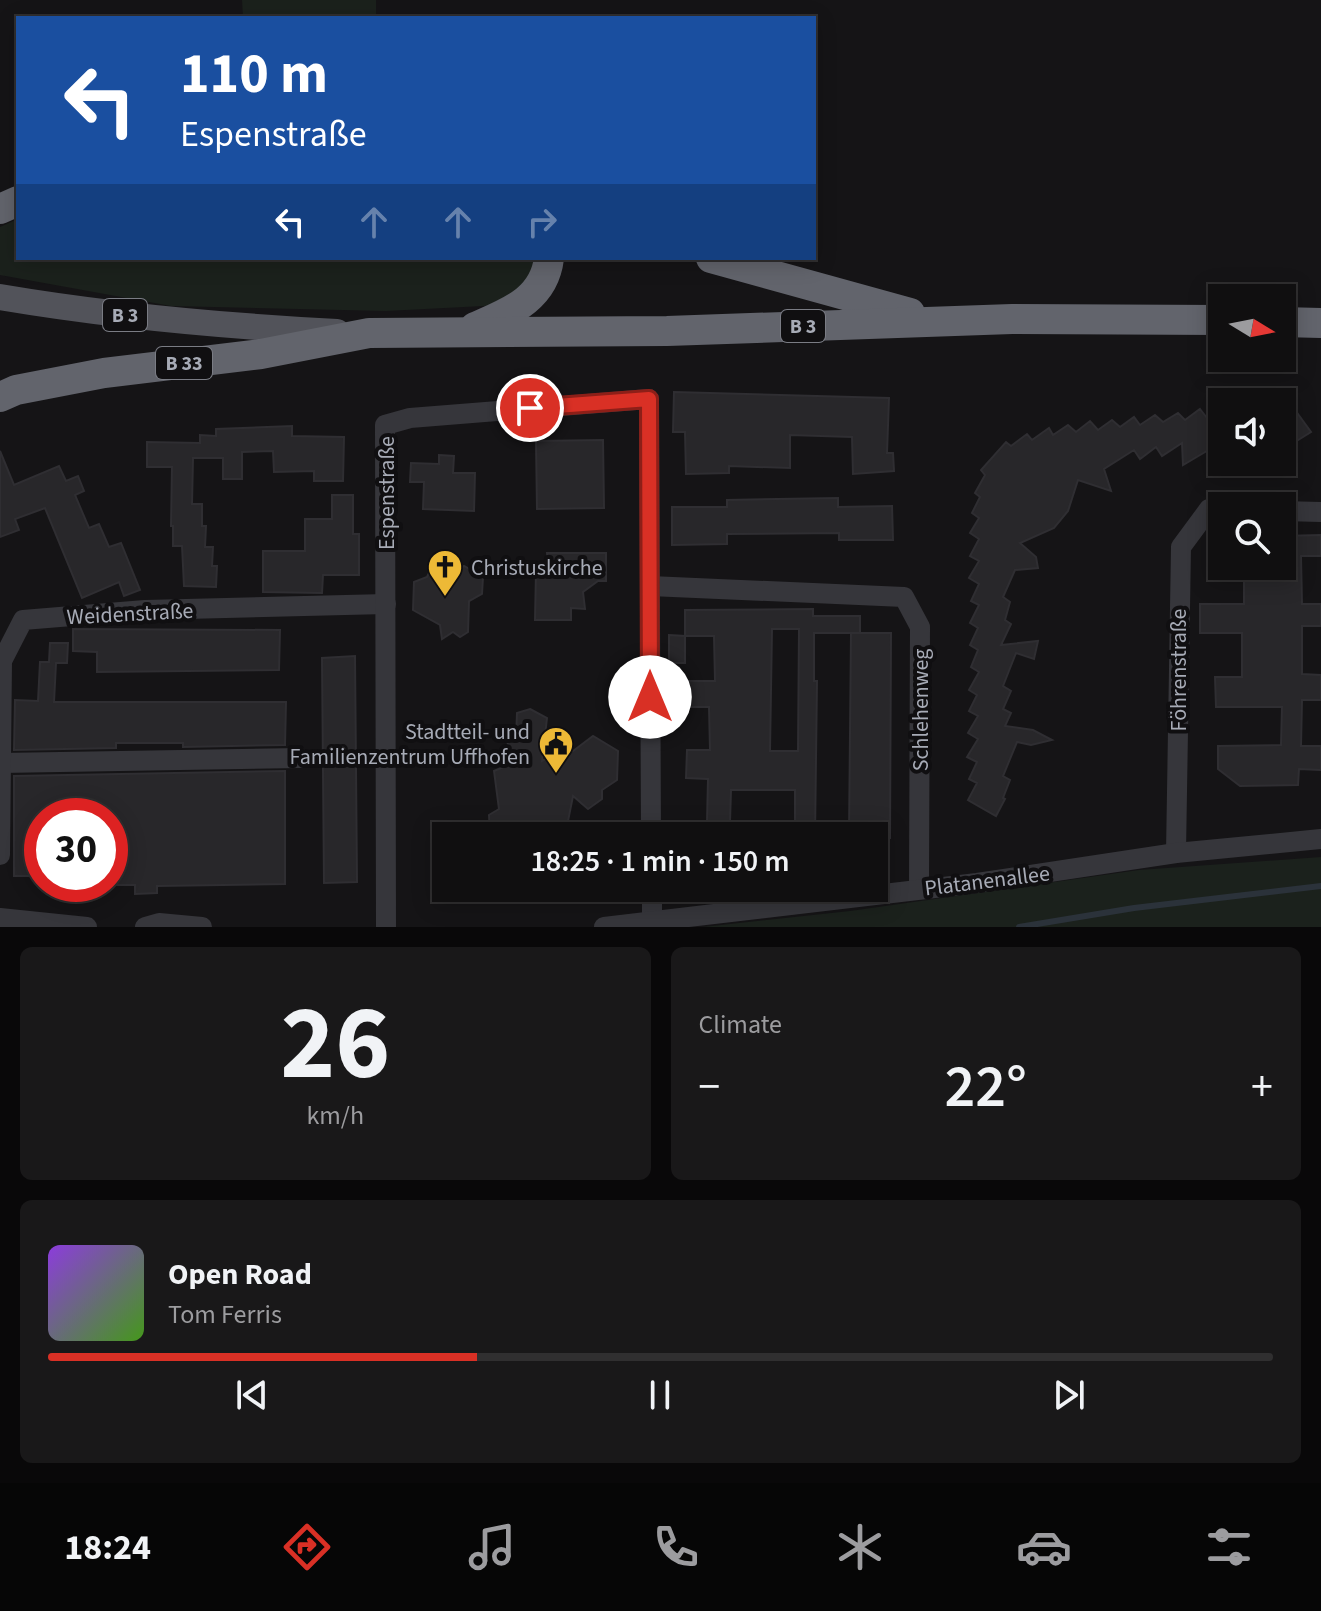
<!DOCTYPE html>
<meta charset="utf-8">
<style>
:root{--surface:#100f10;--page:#191819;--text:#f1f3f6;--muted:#9c9c9f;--line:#302f30;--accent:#d93025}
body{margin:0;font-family:"Source Sans 3",sans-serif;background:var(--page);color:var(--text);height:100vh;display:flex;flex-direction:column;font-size:30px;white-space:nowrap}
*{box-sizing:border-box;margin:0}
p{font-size:26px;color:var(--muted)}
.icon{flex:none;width:44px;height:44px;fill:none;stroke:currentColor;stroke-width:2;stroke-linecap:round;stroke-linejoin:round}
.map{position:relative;height:927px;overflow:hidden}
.details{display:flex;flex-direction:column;gap:20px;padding:20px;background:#090809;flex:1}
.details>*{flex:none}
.guide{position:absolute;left:16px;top:16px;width:800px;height:244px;border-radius:0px;box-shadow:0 4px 20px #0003,0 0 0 2px var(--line);background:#1a4fa0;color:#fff;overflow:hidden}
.needle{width:52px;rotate:100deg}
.fabs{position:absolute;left:1208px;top:284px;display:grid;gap:16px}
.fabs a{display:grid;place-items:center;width:88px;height:88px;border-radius:0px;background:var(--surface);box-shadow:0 4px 20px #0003,0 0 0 2px var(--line);font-size:40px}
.speed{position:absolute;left:24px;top:798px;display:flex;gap:16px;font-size:40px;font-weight:700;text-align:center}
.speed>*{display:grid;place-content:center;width:104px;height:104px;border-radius:50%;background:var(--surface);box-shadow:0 4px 20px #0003,0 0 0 2px var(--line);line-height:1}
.speed .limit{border:12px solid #d22;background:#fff;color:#111}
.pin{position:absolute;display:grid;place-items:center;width:68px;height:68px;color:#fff;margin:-34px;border:4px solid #fff;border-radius:50%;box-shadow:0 2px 8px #0007}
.me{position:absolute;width:88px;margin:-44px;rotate:0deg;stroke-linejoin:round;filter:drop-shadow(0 0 6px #0008)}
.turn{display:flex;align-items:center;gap:28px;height:168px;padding:0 32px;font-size:36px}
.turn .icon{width:104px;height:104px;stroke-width:2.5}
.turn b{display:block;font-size:56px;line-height:68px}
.lanes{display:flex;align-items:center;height:76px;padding:0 32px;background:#0003;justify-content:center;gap:40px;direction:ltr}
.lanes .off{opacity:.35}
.big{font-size:60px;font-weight:600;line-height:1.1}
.details .tile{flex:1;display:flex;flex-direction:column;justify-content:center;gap:12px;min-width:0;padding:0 28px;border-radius:12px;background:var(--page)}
.details .dial{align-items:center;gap:0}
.dial b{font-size:104px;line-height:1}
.song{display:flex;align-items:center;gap:24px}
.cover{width:96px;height:96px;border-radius:12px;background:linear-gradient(135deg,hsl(270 70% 55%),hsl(100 70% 35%))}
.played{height:8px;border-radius:4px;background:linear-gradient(90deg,var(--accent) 35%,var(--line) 35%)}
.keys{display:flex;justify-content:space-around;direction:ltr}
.heat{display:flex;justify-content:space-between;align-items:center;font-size:44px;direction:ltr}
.details .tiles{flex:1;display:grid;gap:20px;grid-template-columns:1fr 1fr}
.tile:last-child{grid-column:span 2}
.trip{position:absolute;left:432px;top:822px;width:456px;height:80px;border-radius:0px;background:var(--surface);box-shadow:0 4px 20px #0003,0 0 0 2px var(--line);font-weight:600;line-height:80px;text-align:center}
.tabs{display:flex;height:128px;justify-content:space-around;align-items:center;background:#060606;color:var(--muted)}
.tabs .icon{width:56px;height:56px}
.tabs .selected{color:var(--accent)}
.tabs b{font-size:36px;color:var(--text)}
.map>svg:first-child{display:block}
.green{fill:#1b211c}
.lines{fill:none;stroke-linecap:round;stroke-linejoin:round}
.stream{stroke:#2b323a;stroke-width:6}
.building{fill:#28272a;stroke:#2f2e32;stroke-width:2;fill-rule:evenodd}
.minor{stroke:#36363b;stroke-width:20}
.major{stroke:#52535a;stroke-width:26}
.highway{stroke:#62646c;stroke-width:30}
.route-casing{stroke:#8d1f18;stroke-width:20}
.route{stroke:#d93025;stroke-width:14}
.labels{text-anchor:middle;stroke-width:8;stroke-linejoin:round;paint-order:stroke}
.shield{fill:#100f11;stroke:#7a7c84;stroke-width:2}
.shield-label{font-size:20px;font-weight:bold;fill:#a7abb6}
.street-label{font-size:22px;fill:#a7abb6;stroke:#100f11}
.poi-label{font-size:22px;fill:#a7abb6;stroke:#100f11;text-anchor:start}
</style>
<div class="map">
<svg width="1321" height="927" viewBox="0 0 1321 927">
<rect width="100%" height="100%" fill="#151416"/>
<g class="green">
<path d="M 242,0 L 376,0 L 376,18 L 243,18 Z"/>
<path d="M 18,219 L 18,258 L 542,258 L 542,266 L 503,305 L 386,311 L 171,306 L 0,275 L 0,227 Z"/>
<path d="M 1321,857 L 1321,927 L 703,927 L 850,911 L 1139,870 Z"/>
</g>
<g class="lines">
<path class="stream" d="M 1019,927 L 1134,908 L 1321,886"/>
</g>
<g class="building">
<path d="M 674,392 L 889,398 L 887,453 L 893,453 L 894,471 L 853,474 L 852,437 L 790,435 L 790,468 L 729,466 L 729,473 L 686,474 L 685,432 L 673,432 Z"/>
<path d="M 1282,392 L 1311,432 L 1282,450 Z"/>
<path d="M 1200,409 L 1207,418 L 1222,409 L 1222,442 L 1183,465 L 1182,443 L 1162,456 L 1156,447 L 1140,459 L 1134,450 L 1104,469 L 1111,491 L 1078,480 L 1068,511 L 1054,528 L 1020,543 L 1036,557 L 1038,568 L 1015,570 L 1003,597 L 1010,602 L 1005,620 L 1011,624 L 1001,645 L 1038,641 L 1034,659 L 1016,653 L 1003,686 L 1011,691 L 1003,709 L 1011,713 L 1005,726 L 1033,730 L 1052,740 L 1031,745 L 1017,742 L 1003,776 L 1010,780 L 1003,798 L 1005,799 L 996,816 L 968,800 L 977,783 L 969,779 L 977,762 L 967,757 L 978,739 L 968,733 L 978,716 L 969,711 L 977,695 L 969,690 L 979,672 L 971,667 L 978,650 L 970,645 L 978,628 L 970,623 L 979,605 L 971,601 L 979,584 L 969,578 L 979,561 L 970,556 L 979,539 L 970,533 L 979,518 L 972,513 L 980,497 L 975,493 L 985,475 L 981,470 L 1006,442 L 1011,446 L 1027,434 L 1032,440 L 1049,428 L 1053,435 L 1068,425 L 1076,432 L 1090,421 L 1098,430 L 1112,420 L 1120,427 L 1134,417 L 1140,425 L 1155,415 L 1163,422 L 1178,413 L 1185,420 Z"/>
<path d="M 292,426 L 292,436 L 344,437 L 343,481 L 314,481 L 314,471 L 274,472 L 273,451 L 242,452 L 242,479 L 223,479 L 223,458 L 193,458 L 192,504 L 202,504 L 202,526 L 206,526 L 205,547 L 213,547 L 212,566 L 217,566 L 216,587 L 184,586 L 182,546 L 173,546 L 173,526 L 171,526 L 172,467 L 147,467 L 147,442 L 200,443 L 200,435 L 216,436 L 216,429 Z"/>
<path d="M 603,440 L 604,508 L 537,509 L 536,441 Z"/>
<path d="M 0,451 L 14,485 L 59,466 L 66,481 L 78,476 L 84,491 L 75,495 L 89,528 L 99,524 L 109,547 L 121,543 L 140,590 L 124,596 L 119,582 L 82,598 L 45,508 L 15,519 L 19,530 L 0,537 Z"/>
<path d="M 439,455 L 454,456 L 453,473 L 475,473 L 474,511 L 423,509 L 424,482 L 410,482 L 411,463 L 439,464 Z"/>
<path d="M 332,495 L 353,495 L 353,534 L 359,534 L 359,575 L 323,575 L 322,593 L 263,592 L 263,551 L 305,551 L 305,519 L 332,519 Z"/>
<path d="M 838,498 L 838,507 L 892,506 L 893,540 L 839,540 L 839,533 L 727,534 L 727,544 L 672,545 L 672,507 L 727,507 L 727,500 Z"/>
<path d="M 1321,535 L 1321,556 L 1301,556 L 1302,604 L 1321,604 L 1321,626 L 1302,626 L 1302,674 L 1321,675 L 1321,700 L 1302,700 L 1301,746 L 1321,746 L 1321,770 L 1299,769 L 1298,785 L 1240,786 L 1218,769 L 1218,746 L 1281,745 L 1282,707 L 1216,707 L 1215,677 L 1242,677 L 1242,633 L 1200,633 L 1200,604 L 1244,604 L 1244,566 L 1282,566 L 1282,536 Z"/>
<path d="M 547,553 L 606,553 L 606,581 L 598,581 L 583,592 L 585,609 L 571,608 L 571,620 L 535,620 L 536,572 L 549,571 Z"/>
<path d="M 442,562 L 456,570 L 464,566 L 483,577 L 482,594 L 469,601 L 468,632 L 460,637 L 453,632 L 442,639 L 440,625 L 413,610 L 414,582 L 427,577 L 432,567 Z"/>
<path d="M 813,609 L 813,616 L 860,616 L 860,633 L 814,633 L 814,681 L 817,681 L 815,836 L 676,836 L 676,823 L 707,822 L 708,779 L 686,778 L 687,750 L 710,750 L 709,707 L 687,707 L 687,681 L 715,681 L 714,636 L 685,636 L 685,610 ZM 772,629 L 799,629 L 798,751 L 770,751 ZM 731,790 L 795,790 L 795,821 L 730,822 Z"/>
<path d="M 73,629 L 280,630 L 279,670 L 97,672 L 97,652 L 73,651 Z"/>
<path d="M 851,633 L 891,633 L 890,838 L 849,836 Z"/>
<path d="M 669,635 L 685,636 L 685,663 L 669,663 Z"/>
<path d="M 50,643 L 68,643 L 67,663 L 56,663 L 54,702 L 286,702 L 285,745 L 183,747 L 183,743 L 116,743 L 116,748 L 14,750 L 15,700 L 38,701 L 40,662 L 49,662 Z"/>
<path d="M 355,656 L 357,882 L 324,883 L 322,658 Z"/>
<path d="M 530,709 L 547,718 L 542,761 L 567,748 L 573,751 L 593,736 L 618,751 L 617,780 L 602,790 L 602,799 L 588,809 L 573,796 L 565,836 L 490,836 L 489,815 L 499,809 L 494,771 L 506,766 L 508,740 L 516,740 L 517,713 Z"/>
<path d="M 285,771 L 285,884 L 157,886 L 157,893 L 135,894 L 135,885 L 110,885 L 110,816 L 42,815 L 42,876 L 14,876 L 14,776 Z"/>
</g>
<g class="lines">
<g class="minor">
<path d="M 1282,511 L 1321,512"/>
<path d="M 650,586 L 904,597 L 920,627 L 919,889"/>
<path d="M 0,763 L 300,758"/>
<path d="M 1176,853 L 1181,547 L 1209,509 L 1222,509"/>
<path d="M 0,855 L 2,661 L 23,620 L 145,610 L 386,604"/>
<path d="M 652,888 L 652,922"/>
<path d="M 0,918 L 87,927"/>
<path d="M 145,927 L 159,923 L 202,927"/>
<path d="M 386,927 L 385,425 L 410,418 L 649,399 L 651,836"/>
<path d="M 604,927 L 977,883 L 1176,853 L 1321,839"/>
</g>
<path class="major" d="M 0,297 C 112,316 224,326 337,332"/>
<g class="highway">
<path d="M 0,209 L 18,201"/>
<path d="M 711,258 L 910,313"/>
<path d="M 1282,322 L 1321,323"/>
<path d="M 475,327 C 509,312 544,300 549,258"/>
<path d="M 0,397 L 16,390 L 104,373 L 261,354 L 369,333 L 667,331 L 1012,319 L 1222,320"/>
</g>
</g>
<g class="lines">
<defs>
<path id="route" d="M 530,408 L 649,399 L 650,697"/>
</defs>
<use href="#route" class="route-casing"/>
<use href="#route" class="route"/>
</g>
<defs>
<symbol id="church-pin" viewBox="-11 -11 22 30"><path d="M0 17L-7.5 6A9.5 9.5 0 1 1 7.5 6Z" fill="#edb936" stroke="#100f11"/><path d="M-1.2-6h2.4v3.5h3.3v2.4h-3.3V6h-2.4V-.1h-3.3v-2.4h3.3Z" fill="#111"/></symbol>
<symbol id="civic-pin" viewBox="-11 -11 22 30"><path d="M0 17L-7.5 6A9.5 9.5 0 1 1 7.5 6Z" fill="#edb936" stroke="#100f11"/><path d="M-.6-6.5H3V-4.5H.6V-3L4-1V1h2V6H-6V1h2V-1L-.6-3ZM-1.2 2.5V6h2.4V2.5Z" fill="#111"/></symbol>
</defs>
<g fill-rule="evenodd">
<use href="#church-pin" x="425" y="547" width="40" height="54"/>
<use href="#civic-pin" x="536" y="724" width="40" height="54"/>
</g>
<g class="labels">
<g class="shield">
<rect x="103" y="299" width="44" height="32" rx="6"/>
<rect x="781" y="310" width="44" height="32" rx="6"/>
<rect x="156" y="347" width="56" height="32" rx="6"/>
</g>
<g class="shield-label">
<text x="125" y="322">B 3</text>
<text x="803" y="333">B 3</text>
<text x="184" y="370">B 33</text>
</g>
<g class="street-label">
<text transform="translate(386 493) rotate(-90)" y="8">Espenstraße</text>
<text transform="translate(130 613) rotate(-3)" y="8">Weidenstraße</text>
<text transform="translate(1178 670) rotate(-90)" y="8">Föhrenstraße</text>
<text transform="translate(920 710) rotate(-90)" y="8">Schlehenweg</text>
<text transform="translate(987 880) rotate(-7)" y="8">Platanenallee</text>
</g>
<g class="poi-label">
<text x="471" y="575">Christuskirche</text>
<text x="530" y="739" text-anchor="end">Stadtteil- und<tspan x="530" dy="25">Familienzentrum Uffhofen</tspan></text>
</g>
</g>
</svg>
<div class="fabs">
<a><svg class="needle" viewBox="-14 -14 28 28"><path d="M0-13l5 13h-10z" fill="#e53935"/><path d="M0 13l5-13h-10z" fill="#9c9c9f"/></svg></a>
<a><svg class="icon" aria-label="sound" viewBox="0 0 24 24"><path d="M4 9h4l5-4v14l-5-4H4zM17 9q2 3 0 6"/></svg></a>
<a><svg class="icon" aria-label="search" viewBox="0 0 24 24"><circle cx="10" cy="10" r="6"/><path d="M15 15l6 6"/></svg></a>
</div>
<div class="speed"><div class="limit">30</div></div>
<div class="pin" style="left:530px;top:408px;background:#d93025"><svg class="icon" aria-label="arrive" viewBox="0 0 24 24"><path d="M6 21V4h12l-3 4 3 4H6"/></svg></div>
<svg class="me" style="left:650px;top:697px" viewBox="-20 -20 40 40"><circle r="19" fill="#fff"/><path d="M0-13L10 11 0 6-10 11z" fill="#d93025"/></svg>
<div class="trip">18:25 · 1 min · 150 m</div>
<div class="guide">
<div class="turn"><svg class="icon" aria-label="left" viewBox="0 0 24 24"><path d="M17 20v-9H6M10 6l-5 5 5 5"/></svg><div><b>110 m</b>Espenstraße</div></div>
<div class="lanes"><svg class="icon" aria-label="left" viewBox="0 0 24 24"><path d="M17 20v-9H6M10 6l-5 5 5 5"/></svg><svg class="icon off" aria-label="ahead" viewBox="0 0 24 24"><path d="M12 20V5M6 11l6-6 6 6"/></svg><svg class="icon off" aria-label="ahead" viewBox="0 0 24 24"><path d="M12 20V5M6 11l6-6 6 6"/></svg><svg class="icon off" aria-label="right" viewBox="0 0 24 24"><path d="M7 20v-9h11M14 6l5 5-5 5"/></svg></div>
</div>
</div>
<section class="details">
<div class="tiles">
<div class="tile dial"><b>26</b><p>km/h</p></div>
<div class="tile"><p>Climate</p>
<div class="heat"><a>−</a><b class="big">22°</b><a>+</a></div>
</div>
<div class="tile">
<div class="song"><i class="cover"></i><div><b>Open Road</b><p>Tom Ferris</p></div></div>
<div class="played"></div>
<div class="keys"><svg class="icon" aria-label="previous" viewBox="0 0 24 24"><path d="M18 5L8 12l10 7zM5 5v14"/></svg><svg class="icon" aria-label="pause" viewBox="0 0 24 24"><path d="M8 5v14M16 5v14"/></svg><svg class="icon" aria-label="next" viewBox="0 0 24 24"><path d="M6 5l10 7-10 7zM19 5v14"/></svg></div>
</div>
</div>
</section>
<nav class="tabs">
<b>18:24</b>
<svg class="icon selected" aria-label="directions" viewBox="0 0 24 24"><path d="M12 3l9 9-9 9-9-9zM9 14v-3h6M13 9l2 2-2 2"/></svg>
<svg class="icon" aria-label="music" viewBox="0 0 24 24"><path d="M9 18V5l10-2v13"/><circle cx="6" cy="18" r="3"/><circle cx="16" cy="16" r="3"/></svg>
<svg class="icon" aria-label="phone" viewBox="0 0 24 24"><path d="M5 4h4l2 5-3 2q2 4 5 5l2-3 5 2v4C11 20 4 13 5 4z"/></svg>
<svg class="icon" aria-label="climate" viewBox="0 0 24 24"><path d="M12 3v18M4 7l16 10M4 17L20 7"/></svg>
<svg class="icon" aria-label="car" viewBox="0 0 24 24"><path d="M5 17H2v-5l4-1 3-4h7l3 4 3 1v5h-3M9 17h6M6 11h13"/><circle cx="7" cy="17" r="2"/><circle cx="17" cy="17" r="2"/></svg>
<svg class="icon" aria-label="filters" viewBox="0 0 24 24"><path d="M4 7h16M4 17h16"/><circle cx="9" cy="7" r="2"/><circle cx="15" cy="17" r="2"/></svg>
</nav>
